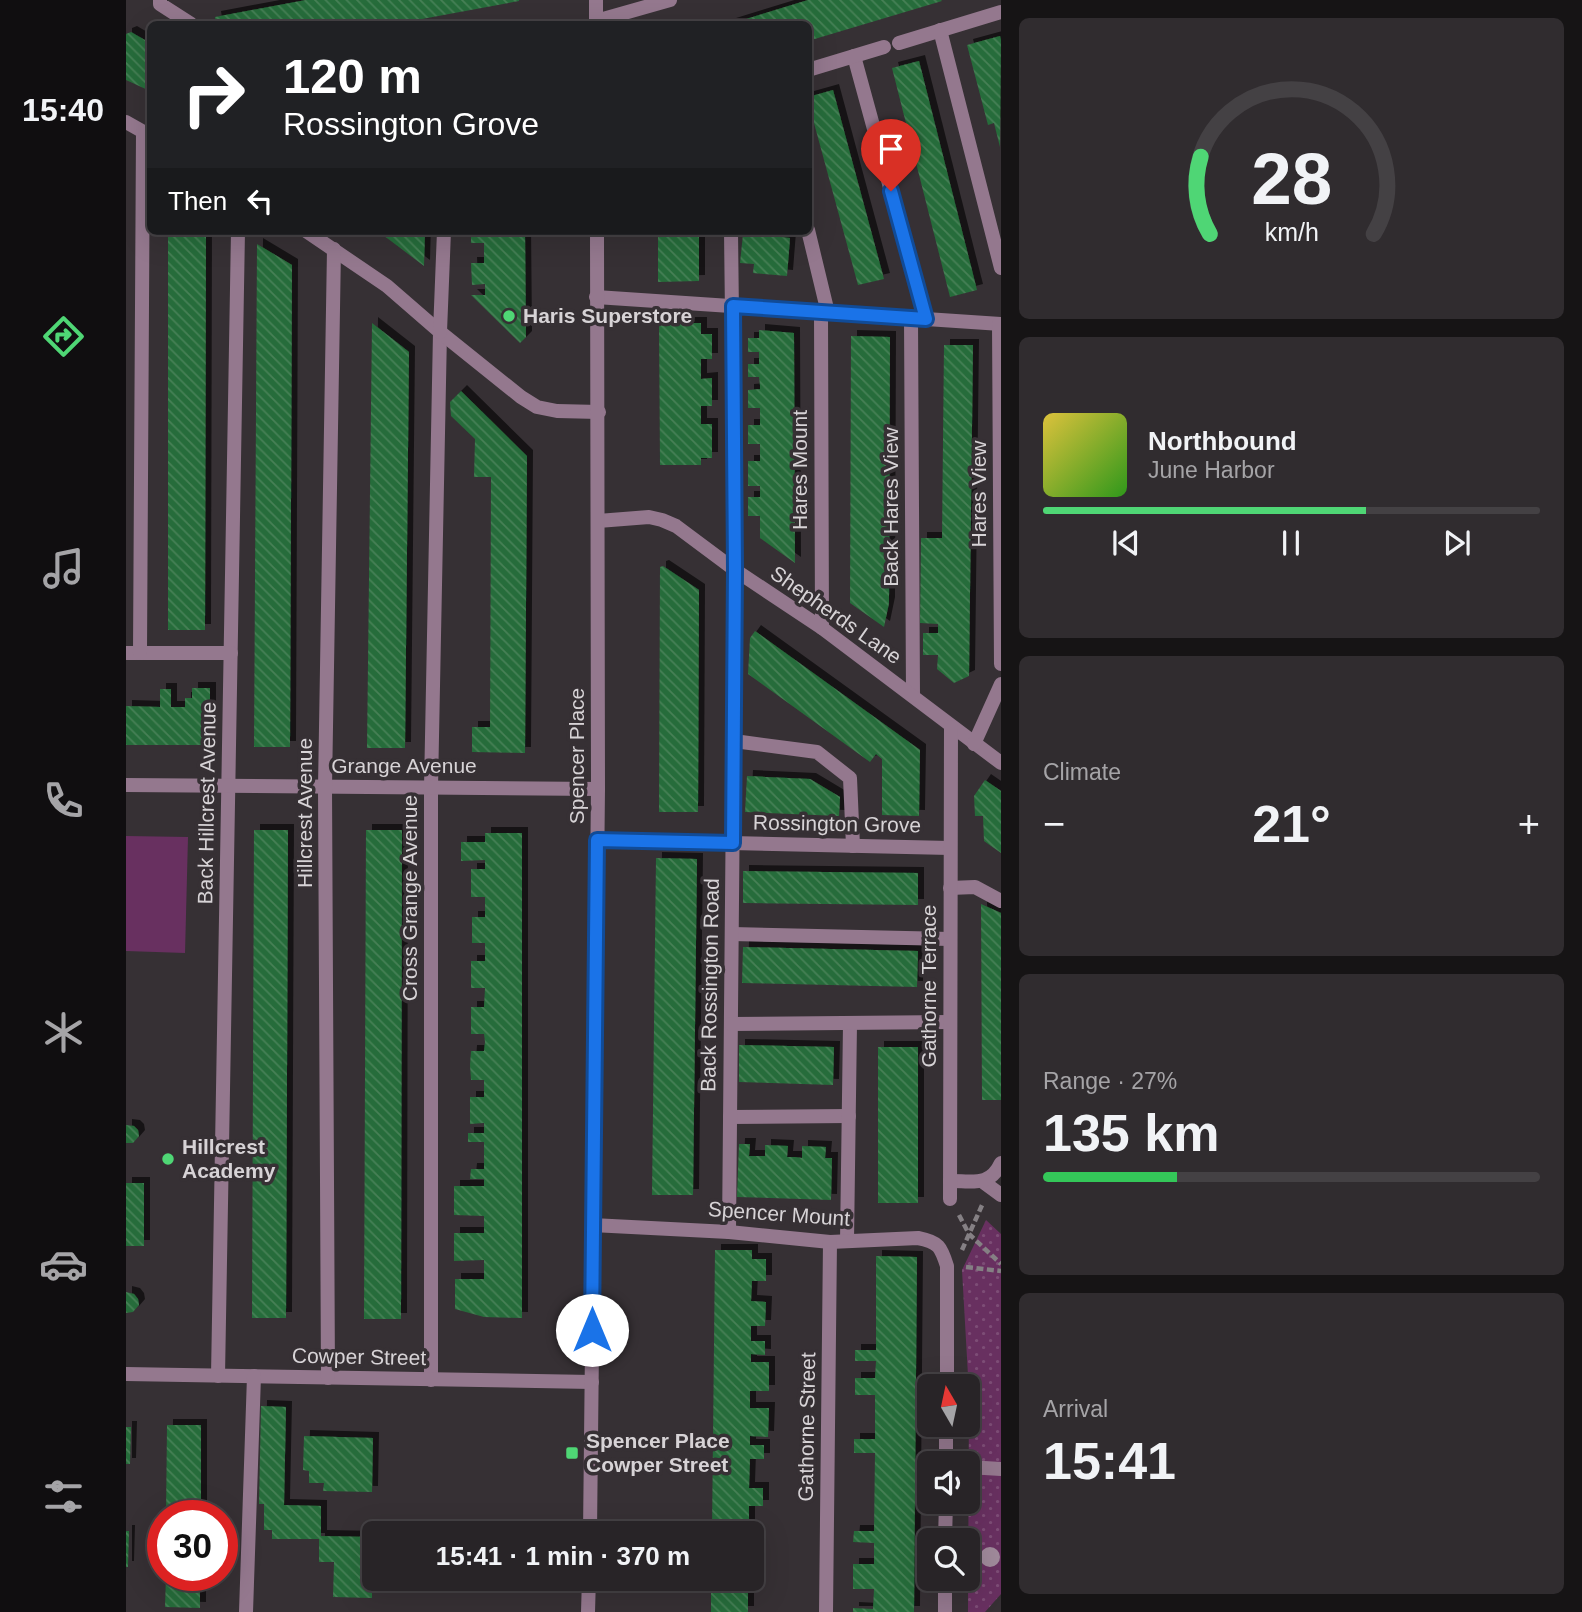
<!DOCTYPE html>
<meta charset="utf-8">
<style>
:root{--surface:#282427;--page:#302c2f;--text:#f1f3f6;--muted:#a5a4a7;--line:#444144;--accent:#4fd675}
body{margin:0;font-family:Arial,sans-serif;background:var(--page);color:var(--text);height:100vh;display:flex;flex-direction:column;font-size:26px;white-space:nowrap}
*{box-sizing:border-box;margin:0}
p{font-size:23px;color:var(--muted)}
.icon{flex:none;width:38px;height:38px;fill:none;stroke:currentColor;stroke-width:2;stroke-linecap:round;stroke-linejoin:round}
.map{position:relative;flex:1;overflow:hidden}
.panel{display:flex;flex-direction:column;gap:18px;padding:18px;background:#161415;width:581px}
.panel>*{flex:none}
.guide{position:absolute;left:21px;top:21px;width:665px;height:214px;border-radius:10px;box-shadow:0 7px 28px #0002,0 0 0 2px var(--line);background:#202124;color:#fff;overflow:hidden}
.needle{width:46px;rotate:351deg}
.fabs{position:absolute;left:791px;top:1374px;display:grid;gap:14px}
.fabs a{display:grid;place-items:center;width:63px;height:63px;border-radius:10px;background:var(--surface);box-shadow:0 7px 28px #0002,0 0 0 2px var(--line);font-size:35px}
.speed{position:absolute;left:21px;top:1500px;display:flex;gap:14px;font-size:35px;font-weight:700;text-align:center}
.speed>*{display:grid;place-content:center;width:91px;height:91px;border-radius:50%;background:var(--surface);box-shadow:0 7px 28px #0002,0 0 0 2px var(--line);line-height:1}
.speed .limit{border:10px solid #d22;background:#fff;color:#111}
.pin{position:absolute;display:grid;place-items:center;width:60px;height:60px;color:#fff;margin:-72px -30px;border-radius:50% 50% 50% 0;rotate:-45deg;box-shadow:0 0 7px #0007}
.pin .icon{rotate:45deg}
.me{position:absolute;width:77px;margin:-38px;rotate:0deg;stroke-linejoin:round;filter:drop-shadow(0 0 5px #0008)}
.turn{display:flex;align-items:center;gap:24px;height:147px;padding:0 21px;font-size:32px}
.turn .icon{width:91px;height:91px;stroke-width:2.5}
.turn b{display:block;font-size:49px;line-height:60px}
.then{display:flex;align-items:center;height:66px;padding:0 21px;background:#0003;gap:14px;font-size:26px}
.big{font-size:52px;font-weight:700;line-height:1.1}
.panel .card{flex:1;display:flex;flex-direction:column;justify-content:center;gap:10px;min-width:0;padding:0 24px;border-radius:10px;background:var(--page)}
.panel .dial{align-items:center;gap:0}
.dial svg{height:182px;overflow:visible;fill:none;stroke:var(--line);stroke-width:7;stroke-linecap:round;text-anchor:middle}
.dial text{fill:var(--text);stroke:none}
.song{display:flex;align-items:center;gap:21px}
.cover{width:84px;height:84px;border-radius:10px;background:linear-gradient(135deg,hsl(50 70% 55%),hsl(110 70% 35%))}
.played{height:7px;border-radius:4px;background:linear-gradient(90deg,var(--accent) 65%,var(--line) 65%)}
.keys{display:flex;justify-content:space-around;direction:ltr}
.heat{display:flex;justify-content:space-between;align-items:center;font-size:38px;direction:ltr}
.charge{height:10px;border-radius:5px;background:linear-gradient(90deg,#34c759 27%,var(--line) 0)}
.trip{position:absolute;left:236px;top:1521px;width:402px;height:70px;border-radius:10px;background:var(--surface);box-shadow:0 7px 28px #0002,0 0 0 2px var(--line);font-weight:700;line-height:70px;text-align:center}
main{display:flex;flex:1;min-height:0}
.tab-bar{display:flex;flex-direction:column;width:126px;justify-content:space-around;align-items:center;background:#100e10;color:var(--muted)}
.tab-bar .icon{width:49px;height:49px}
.tab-bar .on{color:var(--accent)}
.tab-bar b{font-size:32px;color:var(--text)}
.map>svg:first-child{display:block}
.grass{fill:url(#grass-dots)}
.park{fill:#683060}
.building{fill:url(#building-back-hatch);filter:url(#shadow)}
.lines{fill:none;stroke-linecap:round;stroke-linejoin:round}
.path{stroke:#858084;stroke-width:4.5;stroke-dasharray:7 3.5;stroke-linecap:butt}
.service{stroke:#94788e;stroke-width:14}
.minor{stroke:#94788e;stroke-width:14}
.tree{fill:#a08a9b}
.route-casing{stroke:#114b97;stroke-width:18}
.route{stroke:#1a73e8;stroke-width:12}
.poi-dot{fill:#4fd675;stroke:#363034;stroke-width:2.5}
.labels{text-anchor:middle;stroke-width:7;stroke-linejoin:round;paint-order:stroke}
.poi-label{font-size:21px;font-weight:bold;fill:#d7d3d6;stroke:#363034;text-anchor:start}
.street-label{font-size:21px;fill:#d7d3d6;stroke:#363034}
</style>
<main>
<nav class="tab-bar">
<b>15:40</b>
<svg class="icon on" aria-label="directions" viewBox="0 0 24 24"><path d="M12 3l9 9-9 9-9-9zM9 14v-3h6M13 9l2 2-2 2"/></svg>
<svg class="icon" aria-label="music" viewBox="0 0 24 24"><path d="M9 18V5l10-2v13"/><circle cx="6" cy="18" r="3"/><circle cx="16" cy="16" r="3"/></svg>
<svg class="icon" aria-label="phone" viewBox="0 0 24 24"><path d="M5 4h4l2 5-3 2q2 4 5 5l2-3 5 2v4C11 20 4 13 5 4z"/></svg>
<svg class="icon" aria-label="climate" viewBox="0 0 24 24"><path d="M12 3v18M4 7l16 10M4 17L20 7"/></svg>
<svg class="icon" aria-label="car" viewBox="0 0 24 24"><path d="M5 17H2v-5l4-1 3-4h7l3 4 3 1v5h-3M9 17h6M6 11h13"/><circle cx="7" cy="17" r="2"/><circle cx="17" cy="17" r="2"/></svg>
<svg class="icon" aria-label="filters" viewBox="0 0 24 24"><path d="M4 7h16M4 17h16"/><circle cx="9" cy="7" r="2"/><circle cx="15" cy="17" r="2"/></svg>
</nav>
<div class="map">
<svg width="875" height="1612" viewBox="0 0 875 1612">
<defs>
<pattern id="grass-dots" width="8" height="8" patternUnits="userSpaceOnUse" patternTransform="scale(1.75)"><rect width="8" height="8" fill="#683060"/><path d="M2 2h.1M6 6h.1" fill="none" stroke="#7d4d76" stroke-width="1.8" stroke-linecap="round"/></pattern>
<pattern id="building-back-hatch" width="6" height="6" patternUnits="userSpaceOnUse" patternTransform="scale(1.75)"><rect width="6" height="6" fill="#276c3a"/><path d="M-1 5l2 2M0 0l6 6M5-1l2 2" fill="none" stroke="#468056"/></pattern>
<filter id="shadow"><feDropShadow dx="6" dy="-6" stdDeviation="0" flood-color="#0009"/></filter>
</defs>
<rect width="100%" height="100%" fill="#363034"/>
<path class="grass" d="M 860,1220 L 875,1234 L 875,1594 L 859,1612 L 842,1612 L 843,1393 L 836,1270 Z"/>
<path class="park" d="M 0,836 L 62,837 L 59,953 L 0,951 Z"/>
<g class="building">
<path d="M 180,0 L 393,0 L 393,1 L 269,24 L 90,24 L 89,17 Z"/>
<path d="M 682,0 L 815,0 L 816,1 L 682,41 L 682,24 L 604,24 Z"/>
<path d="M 5,32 L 24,43 L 24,91 L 0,80 L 0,34 Z"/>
<path d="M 874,36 L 875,40 L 874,147 L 868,123 L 862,125 L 841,45 Z"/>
<path d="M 793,61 L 851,290 L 824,297 L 766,68 Z"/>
<path d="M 707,90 L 758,279 L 732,285 L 682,101 L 682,97 Z"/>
<path d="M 42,231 L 80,231 L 79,630 L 42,630 Z"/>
<path d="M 250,231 L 299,231 L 298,266 L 261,238 Z"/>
<path d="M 345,231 L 399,231 L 400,337 L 394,343 L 345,295 L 359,295 L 359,284 L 346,285 L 345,263 L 358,263 L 358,243 L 345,243 Z"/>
<path d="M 532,231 L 573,231 L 573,281 L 532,282 Z"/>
<path d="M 629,231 L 647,231 L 646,236 L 664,238 L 661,276 L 627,273 L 628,264 L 614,263 L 617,234 L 629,235 Z"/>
<path d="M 131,244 L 166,265 L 164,747 L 128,747 Z"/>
<path d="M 246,323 L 283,352 L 279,748 L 241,748 Z"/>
<path d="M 533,323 L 575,323 L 575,334 L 586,334 L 586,359 L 575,359 L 575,379 L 586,378 L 586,406 L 575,406 L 575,424 L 586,424 L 586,458 L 575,458 L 575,465 L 534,465 Z"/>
<path d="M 633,330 L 668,333 L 669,563 L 634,538 L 634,516 L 622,516 L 622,497 L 634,497 L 634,486 L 622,486 L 622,461 L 634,461 L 634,444 L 622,444 L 622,425 L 634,425 L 634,408 L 622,408 L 622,390 L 634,389 L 634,385 L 633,377 L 622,377 L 622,364 L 633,364 L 633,352 L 622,352 L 622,338 L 633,338 Z"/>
<path d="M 725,336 L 764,337 L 763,603 L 758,627 L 724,603 Z"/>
<path d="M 818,345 L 847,345 L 843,676 L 828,683 L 811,669 L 812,655 L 797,655 L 797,633 L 812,633 L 812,624 L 794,623 L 795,538 L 816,538 Z"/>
<path d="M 335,391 L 401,456 L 399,753 L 346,752 L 346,727 L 364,727 L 365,477 L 348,477 L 349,439 L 325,416 L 324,402 Z"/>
<path d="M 537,566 L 573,590 L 572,812 L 533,812 L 534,567 Z"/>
<path d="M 629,631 L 794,750 L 793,816 L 756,815 L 756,759 L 750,754 L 744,762 L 622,674 L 624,638 Z"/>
<path d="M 66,688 L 84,688 L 84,745 L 0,745 L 0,706 L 34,707 L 34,689 L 45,689 L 45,707 L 59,707 L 59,698 L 66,698 Z"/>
<path d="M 621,776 L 684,779 L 714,797 L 713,816 L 619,812 Z"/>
<path d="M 859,780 L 875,791 L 875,853 L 858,841 L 857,816 L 849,816 L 848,796 Z"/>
<path d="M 128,830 L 162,830 L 160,1318 L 126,1318 Z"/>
<path d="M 240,830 L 276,830 L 275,1319 L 238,1319 Z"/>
<path d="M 359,833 L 396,833 L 396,1318 L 358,1317 L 329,1309 L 329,1279 L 358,1279 L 358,1260 L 328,1261 L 328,1233 L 358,1233 L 358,1216 L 328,1215 L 328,1186 L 358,1186 L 358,1179 L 344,1179 L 345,1169 L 358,1169 L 358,1142 L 342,1142 L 342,1133 L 358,1133 L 358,1123 L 344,1124 L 344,1097 L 358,1097 L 358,1080 L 345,1080 L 344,1065 L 345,1051 L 358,1051 L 359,1042 L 358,1034 L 345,1034 L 345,1007 L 358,1007 L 359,988 L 345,988 L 345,961 L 359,961 L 359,943 L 346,943 L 346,917 L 359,917 L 359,897 L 345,897 L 345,869 L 359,869 L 359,860 L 335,861 L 335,842 L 359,842 Z"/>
<path d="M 530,858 L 571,859 L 567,1195 L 526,1195 Z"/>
<path d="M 617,871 L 792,873 L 792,905 L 617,903 Z"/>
<path d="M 855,904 L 875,913 L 875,1100 L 856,1100 Z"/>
<path d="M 617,947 L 792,951 L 791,987 L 616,983 Z"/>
<path d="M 613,1045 L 708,1047 L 707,1085 L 613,1082 Z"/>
<rect x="752" y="1047" width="40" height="156"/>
<path d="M 0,1125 L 8,1126 L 12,1130 L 13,1136 L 7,1143 L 0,1143 Z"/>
<path d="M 613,1144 L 624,1144 L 623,1156 L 639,1156 L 639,1145 L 662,1146 L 661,1157 L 669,1157 L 676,1158 L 676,1146 L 700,1147 L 699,1158 L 706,1158 L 705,1200 L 611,1197 Z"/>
<rect x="0" y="1183" width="18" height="63"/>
<path d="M 589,1250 L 626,1250 L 626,1259 L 640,1259 L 640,1281 L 626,1281 L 625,1301 L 640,1302 L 639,1326 L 625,1326 L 625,1341 L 639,1341 L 639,1355 L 625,1354 L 625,1362 L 643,1362 L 643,1391 L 624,1391 L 624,1408 L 643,1408 L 642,1437 L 624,1436 L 624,1445 L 638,1445 L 638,1459 L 624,1459 L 623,1488 L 637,1488 L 637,1506 L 623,1506 L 623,1533 L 586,1533 Z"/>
<path d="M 750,1256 L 791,1257 L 788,1612 L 727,1612 L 727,1608 L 747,1609 L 748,1589 L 727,1589 L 727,1564 L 748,1564 L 748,1543 L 727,1542 L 728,1531 L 748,1531 L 749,1453 L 728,1453 L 728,1439 L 749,1439 L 749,1395 L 729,1395 L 729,1378 L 749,1378 L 750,1361 L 729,1361 L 729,1350 L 750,1350 Z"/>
<path d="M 0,1292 L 8,1294 L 12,1299 L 13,1305 L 7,1312 L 0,1313 Z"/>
<path d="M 135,1406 L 160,1407 L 158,1505 L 195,1506 L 195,1536 L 247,1537 L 248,1576 L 246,1577 L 246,1598 L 207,1597 L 208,1562 L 193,1562 L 193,1539 L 146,1539 L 146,1530 L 138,1530 L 138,1504 L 133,1504 Z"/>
<path d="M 41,1425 L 75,1425 L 75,1516 L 40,1516 Z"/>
<path d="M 0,1427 L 5,1427 L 4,1464 L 0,1464 Z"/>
<path d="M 178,1436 L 247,1438 L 246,1492 L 197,1491 L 198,1483 L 183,1483 L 183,1471 L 177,1470 Z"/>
<path d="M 0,1531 L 3,1531 L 2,1567 L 0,1567 Z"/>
<path d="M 40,1575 L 74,1575 L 74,1608 L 39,1607 Z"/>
<rect x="585" y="1578" width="37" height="34"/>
</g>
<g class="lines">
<g class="path">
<path d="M 833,1215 L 843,1234 L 875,1264"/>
<path d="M 836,1250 L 857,1203"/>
<path d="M 840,1267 L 875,1271"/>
</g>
<g class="service">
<path d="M 34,0 L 34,4 L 65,24"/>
<path d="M 470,21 L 544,0"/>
<path d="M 814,30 L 875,268"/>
<path d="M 682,230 L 702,313"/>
<path d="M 785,318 L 787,695"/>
<path d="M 608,741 L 691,752 L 724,778 L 727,846"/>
<path d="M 824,888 L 849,887 L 875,901"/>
<path d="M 606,934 L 824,939"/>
<path d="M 604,1117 L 723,1116"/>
<path d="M 856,1181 L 875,1195"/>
<path d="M 603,1232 L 609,570 L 605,231"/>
<path d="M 721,1241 L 724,1024"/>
<path d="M 92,1376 L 112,231"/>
<path d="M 305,1380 L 305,788 L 314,332"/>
<path d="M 842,1467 L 875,1469"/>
</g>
<g class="minor">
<path d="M 470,24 L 470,0"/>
<path d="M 773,43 L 875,12"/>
<path d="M 728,56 L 800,319"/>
<path d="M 682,70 L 758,47"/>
<path d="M 0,122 L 23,135"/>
<path d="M 180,231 L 261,286 L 314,332 L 395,397 L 411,407 L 431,411 L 473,412"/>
<path d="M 470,297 L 875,324"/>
<path d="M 695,312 L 696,628"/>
<path d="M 873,324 L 875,664"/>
<path d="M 314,332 L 318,231"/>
<path d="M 472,521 L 523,517 L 536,520 L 550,526 L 609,570 L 696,628 L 875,763"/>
<path d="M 0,653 L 105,653"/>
<path d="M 14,653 L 17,132"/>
<path d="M 848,744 L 875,684"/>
<path d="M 0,785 L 472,789"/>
<path d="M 471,840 L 824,848"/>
<path d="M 605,1024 L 824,1022"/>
<path d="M 824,1181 C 847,1181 864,1187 875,1163"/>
<path d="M 824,1199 L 825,727"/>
<path d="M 466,1225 L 603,1232 L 704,1242 L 792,1238 C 813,1242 815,1247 821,1266 L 821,1386"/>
<path d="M 0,1374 L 466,1382"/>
<path d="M 202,1378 L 199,787 L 208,249"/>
<path d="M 820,1463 L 820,1424"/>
<path d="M 464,1533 L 472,789 L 471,231"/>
<path d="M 819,1540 L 820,1502"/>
<path d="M 120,1612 L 128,1376"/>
<path d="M 462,1612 L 463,1578"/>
<path d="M 700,1612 L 704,1242"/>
<path d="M 819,1612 L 819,1578"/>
</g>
</g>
<circle class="tree" cx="864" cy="1557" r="10"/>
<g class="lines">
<defs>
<path id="route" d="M 466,1330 L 471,840 L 607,843 L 609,570 L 607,306 L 800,319 L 765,191"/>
</defs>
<use href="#route" class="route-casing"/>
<use href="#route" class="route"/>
</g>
<g class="poi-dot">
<circle cx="383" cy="316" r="7"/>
<circle cx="42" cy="1159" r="7"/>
<rect x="439" y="1446" width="14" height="14" rx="3.5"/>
</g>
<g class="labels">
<g class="poi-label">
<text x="397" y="323">Haris Superstore</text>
<text x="56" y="1154">Hillcrest<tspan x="56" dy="24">Academy</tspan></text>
<text x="460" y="1448">Spencer Place<tspan x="460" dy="24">Cowper Street</tspan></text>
</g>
<g class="street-label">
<text transform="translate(674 470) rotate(-90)" y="7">Hares Mount</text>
<text transform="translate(853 494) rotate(-90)" y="7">Hares View</text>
<text transform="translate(765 507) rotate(-90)" y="7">Back Hares View</text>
<text transform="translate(710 615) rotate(35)" y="7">Shepherds Lane</text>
<text transform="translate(451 756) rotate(-90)" y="7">Spencer Place</text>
<text x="278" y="773">Grange Avenue</text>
<text transform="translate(81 803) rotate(-89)" y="7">Back Hillcrest Avenue</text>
<text transform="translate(179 813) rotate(-90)" y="7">Hillcrest Avenue</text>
<text transform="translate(711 824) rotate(1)" y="7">Rossington Grove</text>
<text transform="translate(284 898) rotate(-90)" y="7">Cross Grange Avenue</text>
<text transform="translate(584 985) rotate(-89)" y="7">Back Rossington Road</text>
<text transform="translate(803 986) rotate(-90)" y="7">Gathorne Terrace</text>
<text transform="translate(653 1214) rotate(4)" y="7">Spencer Mount</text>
<text transform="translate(233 1357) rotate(1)" y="7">Cowper Street</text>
<text transform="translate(681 1427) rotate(-89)" y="7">Gathorne Street</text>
</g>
</g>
</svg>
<div class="fabs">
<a><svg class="needle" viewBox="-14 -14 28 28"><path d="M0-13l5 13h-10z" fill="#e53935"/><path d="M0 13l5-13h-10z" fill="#a5a4a7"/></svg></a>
<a><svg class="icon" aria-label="sound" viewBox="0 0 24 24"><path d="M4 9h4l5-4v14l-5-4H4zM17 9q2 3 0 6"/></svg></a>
<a><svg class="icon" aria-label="search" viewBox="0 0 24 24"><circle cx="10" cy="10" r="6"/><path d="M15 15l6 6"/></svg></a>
</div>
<div class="speed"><div class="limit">30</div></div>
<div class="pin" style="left:765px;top:191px;background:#d93025"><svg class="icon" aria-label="arrive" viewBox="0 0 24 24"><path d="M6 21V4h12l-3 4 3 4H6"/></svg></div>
<svg class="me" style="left:466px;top:1330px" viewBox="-20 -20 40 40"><circle r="19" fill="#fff"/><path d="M0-13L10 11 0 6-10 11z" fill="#1a73e8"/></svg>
<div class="trip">15:41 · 1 min · 370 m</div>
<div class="guide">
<div class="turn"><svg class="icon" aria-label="right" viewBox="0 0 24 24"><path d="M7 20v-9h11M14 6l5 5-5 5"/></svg><div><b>120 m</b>Rossington Grove</div></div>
<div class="then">Then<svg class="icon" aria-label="left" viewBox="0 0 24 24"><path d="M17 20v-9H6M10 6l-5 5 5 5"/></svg></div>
</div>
</div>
<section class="panel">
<div class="card dial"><svg viewBox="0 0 100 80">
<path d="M14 69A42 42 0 1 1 86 69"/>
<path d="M14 69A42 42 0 0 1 10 35" stroke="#4fd675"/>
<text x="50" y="56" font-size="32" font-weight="700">28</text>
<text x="50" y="72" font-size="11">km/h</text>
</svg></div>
<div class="card">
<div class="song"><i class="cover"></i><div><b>Northbound</b><p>June Harbor</p></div></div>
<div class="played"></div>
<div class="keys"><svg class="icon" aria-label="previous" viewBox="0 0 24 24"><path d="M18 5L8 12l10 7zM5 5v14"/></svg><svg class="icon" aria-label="pause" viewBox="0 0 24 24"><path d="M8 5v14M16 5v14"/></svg><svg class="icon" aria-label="next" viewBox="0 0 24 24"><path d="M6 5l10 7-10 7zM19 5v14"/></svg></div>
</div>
<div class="card"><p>Climate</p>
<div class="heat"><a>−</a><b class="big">21°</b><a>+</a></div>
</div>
<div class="card"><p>Range · 27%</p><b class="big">135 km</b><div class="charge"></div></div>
<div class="card"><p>Arrival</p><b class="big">15:41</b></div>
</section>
</main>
